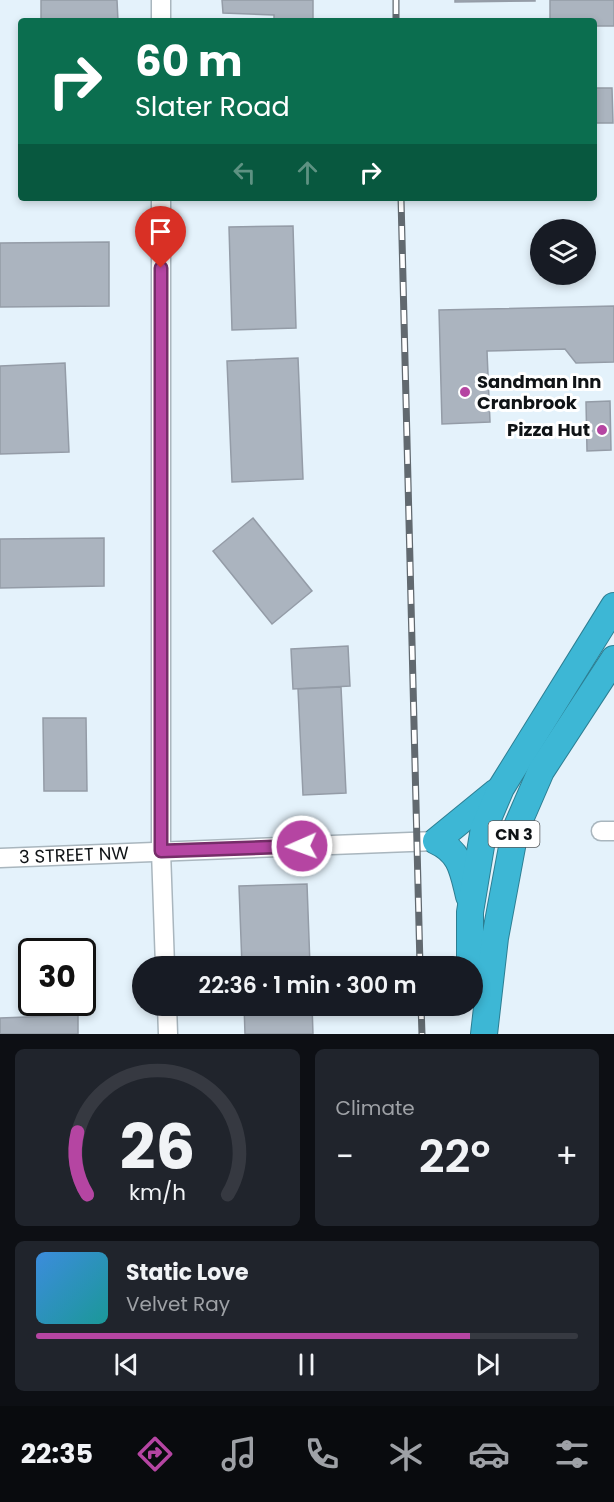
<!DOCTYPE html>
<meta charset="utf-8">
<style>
:root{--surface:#171b24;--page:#20242c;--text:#f1f3f6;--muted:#9ea1a6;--line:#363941;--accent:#b545a2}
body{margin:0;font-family:Poppins,sans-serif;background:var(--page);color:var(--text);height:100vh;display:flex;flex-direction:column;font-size:22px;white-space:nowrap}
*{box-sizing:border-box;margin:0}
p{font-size:20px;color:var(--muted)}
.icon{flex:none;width:33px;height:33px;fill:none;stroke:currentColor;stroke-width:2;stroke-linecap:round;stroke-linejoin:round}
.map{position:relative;height:1034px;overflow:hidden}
.side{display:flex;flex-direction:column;gap:15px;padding:15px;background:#0d0f14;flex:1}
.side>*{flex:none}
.hud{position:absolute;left:18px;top:18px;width:579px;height:183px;border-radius:6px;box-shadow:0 3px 9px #0003;background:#0b6e4f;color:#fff;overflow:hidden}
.tools{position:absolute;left:530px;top:219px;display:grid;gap:12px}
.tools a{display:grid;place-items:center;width:66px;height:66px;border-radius:50%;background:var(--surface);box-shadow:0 3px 9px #0003;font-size:30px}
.speed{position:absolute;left:18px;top:938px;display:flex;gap:12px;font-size:30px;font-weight:700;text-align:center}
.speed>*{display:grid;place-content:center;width:78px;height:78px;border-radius:50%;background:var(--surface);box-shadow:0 3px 9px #0003;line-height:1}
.speed .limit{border:3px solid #111;border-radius:9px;background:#fff;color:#111}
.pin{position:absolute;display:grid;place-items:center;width:51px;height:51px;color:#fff;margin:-62px -26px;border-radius:50% 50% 50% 0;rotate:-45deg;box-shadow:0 0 6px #0007}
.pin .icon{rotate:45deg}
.me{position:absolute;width:66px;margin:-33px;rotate:268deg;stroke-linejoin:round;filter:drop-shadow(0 0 4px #0008)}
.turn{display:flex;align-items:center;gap:21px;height:126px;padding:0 18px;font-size:27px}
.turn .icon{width:78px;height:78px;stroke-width:2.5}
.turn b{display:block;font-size:42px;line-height:51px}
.lanes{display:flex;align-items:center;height:57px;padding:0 18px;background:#0003;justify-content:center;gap:30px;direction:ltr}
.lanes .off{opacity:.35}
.big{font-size:45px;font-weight:600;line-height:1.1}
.side .card{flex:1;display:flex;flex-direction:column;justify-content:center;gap:9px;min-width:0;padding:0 21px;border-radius:9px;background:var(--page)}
.side .dial{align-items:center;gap:0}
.dial svg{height:156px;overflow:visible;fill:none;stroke:var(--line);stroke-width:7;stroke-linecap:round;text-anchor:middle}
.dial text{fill:var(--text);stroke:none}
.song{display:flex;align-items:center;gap:18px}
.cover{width:72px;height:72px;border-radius:9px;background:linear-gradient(135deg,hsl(210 70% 55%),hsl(180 70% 35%))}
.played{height:6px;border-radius:3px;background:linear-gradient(90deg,var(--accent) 80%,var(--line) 80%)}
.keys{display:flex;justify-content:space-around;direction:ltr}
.heat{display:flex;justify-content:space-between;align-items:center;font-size:33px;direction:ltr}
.side .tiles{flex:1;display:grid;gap:15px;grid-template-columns:1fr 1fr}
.card:last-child{grid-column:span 2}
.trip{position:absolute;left:132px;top:956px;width:351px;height:60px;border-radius:30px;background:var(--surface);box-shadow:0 3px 9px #0003;font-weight:600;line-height:60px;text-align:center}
.tabs{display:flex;height:96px;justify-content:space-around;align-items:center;background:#090b0e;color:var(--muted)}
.tabs .icon{width:42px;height:42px}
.tabs .selected{color:var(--accent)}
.tabs b{font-size:27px;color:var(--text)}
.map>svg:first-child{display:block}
.building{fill:#abb4bf;stroke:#949ca7;stroke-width:1.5}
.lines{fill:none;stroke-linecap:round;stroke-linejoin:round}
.minor-casing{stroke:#a9b6be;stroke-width:21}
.highway-casing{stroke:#2d7e92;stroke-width:28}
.minor{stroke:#fff;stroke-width:18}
.highway{stroke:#3db7d5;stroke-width:26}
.rail-casing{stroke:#61696f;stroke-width:7}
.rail{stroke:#fff;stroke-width:4.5;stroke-dasharray:14;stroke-linecap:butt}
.route-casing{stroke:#762d69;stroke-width:15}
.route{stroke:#b545a2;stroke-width:10}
.poi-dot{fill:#b545a2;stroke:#fff;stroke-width:2}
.labels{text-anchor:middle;stroke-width:6;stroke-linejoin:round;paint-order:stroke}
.shield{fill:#fff;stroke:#575a5c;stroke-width:1.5}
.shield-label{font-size:16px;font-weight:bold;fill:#0f1316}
.poi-label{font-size:18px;font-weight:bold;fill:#0f1316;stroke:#fff;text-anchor:start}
.street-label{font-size:18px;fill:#0f1316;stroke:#fff}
</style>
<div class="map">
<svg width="614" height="1034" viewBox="0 0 614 1034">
<rect width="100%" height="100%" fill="#e4f2fb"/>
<g class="building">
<path d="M 41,0 L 117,0 L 118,21 L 41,21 Z"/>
<path d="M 222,0 L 313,0 L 313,21 L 274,21 L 274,15 L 223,13 Z"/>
<path d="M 455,0 L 535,0 L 535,1 L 455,2 Z"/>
<path d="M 550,0 L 614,0 L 614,26 L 594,26 L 594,21 L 550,21 Z"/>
<path d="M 594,88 L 612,88 L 613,123 L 594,123 Z"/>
<path d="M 293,226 L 296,328 L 232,330 L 229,227 Z"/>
<path d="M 109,242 L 109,306 L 0,307 L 0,243 Z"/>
<path d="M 614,306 L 614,362 L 576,363 L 565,349 L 487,351 L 490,422 L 442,424 L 439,310 Z"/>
<path d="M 298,358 L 303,479 L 232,482 L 227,361 Z"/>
<path d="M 65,363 L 69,452 L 0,454 L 0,366 Z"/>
<path d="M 610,401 L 611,450 L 587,451 L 586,402 Z"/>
<path d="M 253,518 L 312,591 L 272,624 L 213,551 Z"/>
<path d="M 104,538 L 104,586 L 0,588 L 0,539 Z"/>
<path d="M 348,646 L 350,686 L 293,689 L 291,649 Z"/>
<path d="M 341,687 L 346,793 L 303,795 L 298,689 Z"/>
<path d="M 43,718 L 86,718 L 87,791 L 44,791 Z"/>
<path d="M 307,884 L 310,966 L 242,966 L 239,886 Z"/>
<path d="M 244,1005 L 312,1005 L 313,1034 L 245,1034 Z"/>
<path d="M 78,1015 L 78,1034 L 0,1034 L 0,1018 Z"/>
</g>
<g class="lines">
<defs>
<g id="minor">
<path d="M 161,21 L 161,0"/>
<path d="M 161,198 L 161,851 L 165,966"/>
<path d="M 601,831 L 614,831"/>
<path id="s1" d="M 0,858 L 436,841"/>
<path d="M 167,1005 L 168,1034"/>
</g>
<g id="highway">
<path d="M 469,896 C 463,872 461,852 436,841 L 496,792"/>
<path d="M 470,966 L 470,912 L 484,828 L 501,788 L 614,606"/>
<path d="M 484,1034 L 495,938 L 515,831 L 541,771 L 614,659"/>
</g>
</defs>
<use href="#minor" class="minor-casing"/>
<use href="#highway" class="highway-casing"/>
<use href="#minor" class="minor"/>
<use href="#highway" class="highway"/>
<defs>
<g id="rail">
<path d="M 396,0 L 396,21"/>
<path d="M 401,198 L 420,966"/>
<path d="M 421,1005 L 422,1034"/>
</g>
</defs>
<use href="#rail" class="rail-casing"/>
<use href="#rail" class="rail"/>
</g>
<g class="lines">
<defs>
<path id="route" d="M 161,268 L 161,851 L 302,846"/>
</defs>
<use href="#route" class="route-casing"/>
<use href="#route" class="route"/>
</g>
<g class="poi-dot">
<circle cx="465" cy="392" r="6"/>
<circle cx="602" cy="430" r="6"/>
</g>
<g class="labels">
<rect class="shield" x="488.5" y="821" width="51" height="26" rx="4.5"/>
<g class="shield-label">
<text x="514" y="840">CN 3</text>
</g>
<g class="poi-label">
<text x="477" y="388">Sandman Inn<tspan x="477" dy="21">Cranbrook</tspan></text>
<text x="590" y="436" text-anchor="end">Pizza Hut</text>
</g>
<g class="street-label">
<text dy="6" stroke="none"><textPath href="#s1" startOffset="74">3 STREET NW</textPath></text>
</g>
</g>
</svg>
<div class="tools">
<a><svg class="icon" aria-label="layers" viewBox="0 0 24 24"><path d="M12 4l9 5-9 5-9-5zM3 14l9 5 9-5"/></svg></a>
</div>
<div class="speed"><div class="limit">30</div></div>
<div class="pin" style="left:161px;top:268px;background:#d93025"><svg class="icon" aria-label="arrive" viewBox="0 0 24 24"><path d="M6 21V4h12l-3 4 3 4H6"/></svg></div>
<svg class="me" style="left:302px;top:846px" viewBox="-20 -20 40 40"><circle r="17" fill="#b545a2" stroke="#fff" stroke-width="3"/><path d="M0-11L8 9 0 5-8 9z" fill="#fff"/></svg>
<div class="trip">22:36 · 1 min · 300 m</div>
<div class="hud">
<div class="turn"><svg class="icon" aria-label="right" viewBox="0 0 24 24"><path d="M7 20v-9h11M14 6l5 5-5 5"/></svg><div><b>60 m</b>Slater Road</div></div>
<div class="lanes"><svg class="icon off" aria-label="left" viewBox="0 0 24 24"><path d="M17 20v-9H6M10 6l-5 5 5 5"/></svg><svg class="icon off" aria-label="ahead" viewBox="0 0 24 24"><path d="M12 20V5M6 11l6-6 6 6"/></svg><svg class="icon" aria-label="right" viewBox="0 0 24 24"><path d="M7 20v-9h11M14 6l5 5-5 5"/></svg></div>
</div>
</div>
<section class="side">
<div class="tiles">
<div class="card dial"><svg viewBox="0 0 100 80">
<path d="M14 69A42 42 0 1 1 86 69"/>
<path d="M14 69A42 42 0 0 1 9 37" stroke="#b545a2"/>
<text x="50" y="56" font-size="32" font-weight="700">26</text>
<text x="50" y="72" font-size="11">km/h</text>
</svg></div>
<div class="card"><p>Climate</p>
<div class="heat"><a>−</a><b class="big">22°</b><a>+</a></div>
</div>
<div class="card">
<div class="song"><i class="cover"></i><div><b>Static Love</b><p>Velvet Ray</p></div></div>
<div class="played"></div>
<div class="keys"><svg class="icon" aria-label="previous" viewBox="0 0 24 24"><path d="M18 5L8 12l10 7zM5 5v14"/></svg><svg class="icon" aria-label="pause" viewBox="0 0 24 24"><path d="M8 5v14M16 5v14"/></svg><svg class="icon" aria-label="next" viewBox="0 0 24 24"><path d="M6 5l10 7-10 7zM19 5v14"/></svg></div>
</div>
</div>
</section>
<nav class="tabs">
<b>22:35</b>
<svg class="icon selected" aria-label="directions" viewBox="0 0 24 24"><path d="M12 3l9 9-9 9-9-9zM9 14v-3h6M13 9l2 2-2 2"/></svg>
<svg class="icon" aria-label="music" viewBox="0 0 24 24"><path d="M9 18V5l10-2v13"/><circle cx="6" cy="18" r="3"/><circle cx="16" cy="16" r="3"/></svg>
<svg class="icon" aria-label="phone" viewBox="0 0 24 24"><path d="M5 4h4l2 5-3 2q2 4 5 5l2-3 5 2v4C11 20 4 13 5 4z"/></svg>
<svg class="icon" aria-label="climate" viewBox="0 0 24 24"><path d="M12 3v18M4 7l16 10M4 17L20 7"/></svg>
<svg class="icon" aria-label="car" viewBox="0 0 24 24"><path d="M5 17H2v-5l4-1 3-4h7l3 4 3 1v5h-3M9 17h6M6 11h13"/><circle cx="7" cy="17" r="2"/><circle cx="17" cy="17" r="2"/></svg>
<svg class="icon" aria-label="filters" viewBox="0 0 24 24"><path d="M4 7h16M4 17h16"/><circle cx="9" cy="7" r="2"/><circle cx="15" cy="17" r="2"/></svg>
</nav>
